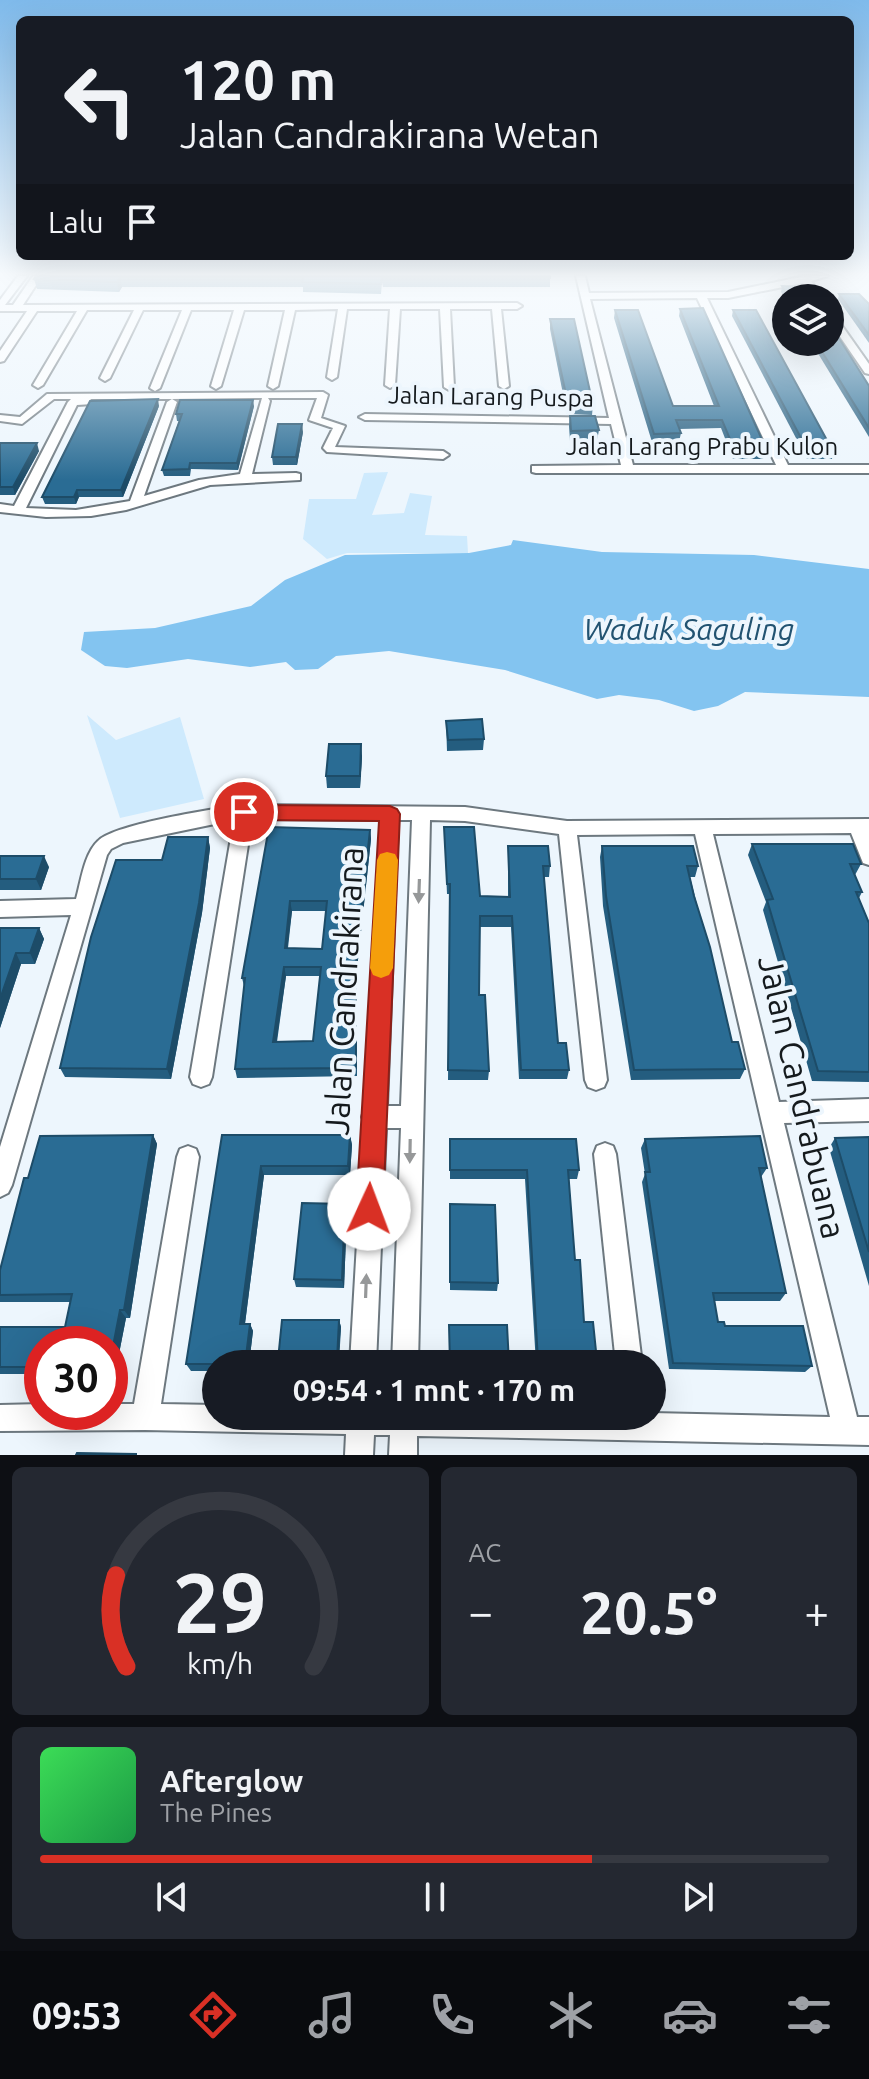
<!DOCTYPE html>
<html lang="id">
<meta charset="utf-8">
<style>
:root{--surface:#171b24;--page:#242831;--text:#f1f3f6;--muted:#9ea1a6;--line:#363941;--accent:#d93025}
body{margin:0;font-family:Ubuntu,sans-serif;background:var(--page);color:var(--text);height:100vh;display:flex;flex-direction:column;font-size:30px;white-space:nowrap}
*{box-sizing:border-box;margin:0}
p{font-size:26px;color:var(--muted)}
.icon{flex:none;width:44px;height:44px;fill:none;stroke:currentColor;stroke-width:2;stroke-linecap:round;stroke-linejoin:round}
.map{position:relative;height:1455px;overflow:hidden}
.drawer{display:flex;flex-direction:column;gap:12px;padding:12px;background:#0d0f14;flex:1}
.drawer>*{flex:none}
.guide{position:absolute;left:16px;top:16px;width:838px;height:244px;border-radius:12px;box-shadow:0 8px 32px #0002;background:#171b24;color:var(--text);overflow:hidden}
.tools{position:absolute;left:772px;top:284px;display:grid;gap:16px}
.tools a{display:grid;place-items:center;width:72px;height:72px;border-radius:50%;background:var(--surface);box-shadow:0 8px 32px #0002;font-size:40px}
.speed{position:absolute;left:24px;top:1326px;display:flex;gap:16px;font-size:40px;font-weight:700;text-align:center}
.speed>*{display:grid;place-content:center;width:104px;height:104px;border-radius:50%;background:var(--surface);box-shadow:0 8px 32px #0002;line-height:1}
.speed .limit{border:12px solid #d22;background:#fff;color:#111}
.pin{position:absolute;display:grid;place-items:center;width:68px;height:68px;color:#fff;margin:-34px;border:4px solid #fff;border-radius:50%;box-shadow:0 2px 8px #0007}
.me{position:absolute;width:88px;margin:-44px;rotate:2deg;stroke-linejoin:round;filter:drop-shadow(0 0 6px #0008)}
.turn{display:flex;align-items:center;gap:28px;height:168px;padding:0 32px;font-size:36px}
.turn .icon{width:104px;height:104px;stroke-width:2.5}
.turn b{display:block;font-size:56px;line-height:68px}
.then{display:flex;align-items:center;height:76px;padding:0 32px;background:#0003;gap:16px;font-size:30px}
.big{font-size:60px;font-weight:700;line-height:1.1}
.drawer .card{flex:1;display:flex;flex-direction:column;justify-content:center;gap:12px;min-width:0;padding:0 28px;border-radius:12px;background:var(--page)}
.drawer .dial{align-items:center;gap:0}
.dial svg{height:208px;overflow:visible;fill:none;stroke:var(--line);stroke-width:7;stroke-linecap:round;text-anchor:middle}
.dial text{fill:var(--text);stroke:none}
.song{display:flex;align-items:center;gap:24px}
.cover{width:96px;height:96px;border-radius:12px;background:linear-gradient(135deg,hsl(130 70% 55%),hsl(140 70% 35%))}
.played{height:8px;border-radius:4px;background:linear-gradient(90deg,var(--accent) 70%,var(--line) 70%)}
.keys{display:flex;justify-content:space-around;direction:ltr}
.heat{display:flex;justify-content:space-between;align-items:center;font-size:44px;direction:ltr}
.drawer .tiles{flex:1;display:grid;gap:12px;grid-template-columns:1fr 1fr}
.card:last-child{grid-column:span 2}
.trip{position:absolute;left:202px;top:1350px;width:464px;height:80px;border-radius:40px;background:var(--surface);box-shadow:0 8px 32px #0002;font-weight:700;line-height:80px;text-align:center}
.tab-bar{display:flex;height:128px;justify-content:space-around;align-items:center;background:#090b0e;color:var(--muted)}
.tab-bar .icon{width:56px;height:56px}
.tab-bar .current{color:var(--accent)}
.tab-bar b{font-size:36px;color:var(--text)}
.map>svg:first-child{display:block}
.green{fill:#ceeafd}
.water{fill:#83c4f0}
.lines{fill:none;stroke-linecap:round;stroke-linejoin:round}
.street-casing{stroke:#6d787f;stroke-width:4}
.street{fill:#fff;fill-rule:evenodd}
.wall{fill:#245d7f;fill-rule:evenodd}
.shaded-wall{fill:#1d4c68}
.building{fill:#2a6c94;stroke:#1d4c68;stroke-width:2;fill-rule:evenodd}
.oneway{fill:#969899}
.route{fill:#d93025;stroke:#8d1f18;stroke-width:2}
.slow{fill:#f59e0b}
.labels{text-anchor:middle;stroke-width:8;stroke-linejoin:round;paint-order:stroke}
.far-street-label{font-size:24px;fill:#151a1d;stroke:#edf6fd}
.water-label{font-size:30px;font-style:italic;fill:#225371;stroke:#edf6fd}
.near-street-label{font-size:34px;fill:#151a1d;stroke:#edf6fd}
</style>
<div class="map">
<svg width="869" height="1455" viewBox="0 0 869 1455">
<rect width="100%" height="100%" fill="#edf6fd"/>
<g class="green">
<path d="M 388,472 L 372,515 L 404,513 L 410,493 L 432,496 L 425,535 L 467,536 L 468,553 L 347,553 L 327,559 L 303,539 L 309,499 L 356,499 L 364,473 Z"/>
<path d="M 87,715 L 116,740 L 180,717 L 204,799 L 120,818 Z"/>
</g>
<path class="water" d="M 513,540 L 602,552 L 754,555 L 869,569 L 869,697 L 745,692 L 718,706 L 694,711 L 659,700 L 619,695 L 597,699 L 505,670 L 389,651 L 336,656 L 318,669 L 295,670 L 286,662 L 250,667 L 188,659 L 127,668 L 105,666 L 81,650 L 84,632 L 155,628 L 251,606 L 285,580 L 345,555 L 469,553 L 511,545 Z"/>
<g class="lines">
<defs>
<g id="street">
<path d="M 18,276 L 27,276 L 5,305 L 13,305 L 33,276 L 42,276 L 23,305 L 517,303 L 522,306 L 517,309 L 501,309 L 509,386 L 504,389 L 499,386 L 492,309 L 450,309 L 454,387 L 449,390 L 444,387 L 440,309 L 400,309 L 395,385 L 390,388 L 385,385 L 390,309 L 347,309 L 337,377 L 332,380 L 327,377 L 338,309 L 295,310 L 278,386 L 273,389 L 268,386 L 285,310 L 244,310 L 221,386 L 216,389 L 211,386 L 234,310 L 191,310 L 160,388 L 155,391 L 150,388 L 182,310 L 143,310 L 110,378 L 105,381 L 100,378 L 134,310 L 87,310 L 43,385 L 38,388 L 33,385 L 77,311 L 37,311 L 4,361 L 0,362 L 0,351 L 27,311 L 0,311 L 0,300 Z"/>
<path d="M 576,276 L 585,276 L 589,293 L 728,292 L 805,276 L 828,276 L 811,281 L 823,298 L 813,298 L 803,283 L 728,298 L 707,298 L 788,465 L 869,465 L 869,473 L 536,473 L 532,472 L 532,466 L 621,465 L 611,424 L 365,420 L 359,417 L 365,414 L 609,418 ZM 697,298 L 776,465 L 633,465 L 590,299 Z"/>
<path d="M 830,312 L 833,313 L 869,364 L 869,374 L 865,373 L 830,322 Z"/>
<path d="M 323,392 L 328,395 L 321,418 L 345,426 L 335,447 L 443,451 L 449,455 L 443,459 L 327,452 L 323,448 L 333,428 L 309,420 L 317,398 L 268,398 L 270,401 L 252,474 L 296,473 L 300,474 L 300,480 L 210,485 L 126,510 L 91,516 L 46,517 L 0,512 L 0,504 L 14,506 L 68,402 L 71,399 L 54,399 L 22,424 L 0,421 L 0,415 L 20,417 L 47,394 ZM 262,398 L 240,474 L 199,480 L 144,496 L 177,402 L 172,399 ZM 90,399 L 172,399 L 167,402 L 130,501 L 76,510 L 26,508 L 77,405 L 93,404 L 94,402 Z"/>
<path d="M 244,805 L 465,807 L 567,821 L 869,819 L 869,865 L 863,863 L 851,833 L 713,834 L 779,1102 L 869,1099 L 869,1121 L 784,1123 L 857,1417 L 869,1417 L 869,1445 L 417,1436 L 417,1455 L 389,1455 L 390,1435 L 374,1435 L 373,1455 L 345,1455 L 346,1434 L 145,1430 L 0,1431 L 0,1405 L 42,1404 L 42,1412 L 110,1412 L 110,1404 L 134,1404 L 177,1157 L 180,1149 L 188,1146 L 196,1149 L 199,1157 L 161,1404 L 216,1405 L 216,1416 L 652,1416 L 652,1413 L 830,1417 L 695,834 L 577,835 L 607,1080 L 604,1087 L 596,1090 L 588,1087 L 585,1080 L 559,834 L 465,821 L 430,820 L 418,1364 L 392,1364 L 401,1128 L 386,1128 L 376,1364 L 350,1364 L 364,1121 L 362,1117 L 364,1111 L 381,820 L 252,819 L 212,1077 L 209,1084 L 201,1087 L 193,1084 L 190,1077 L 234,820 L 123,843 L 111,849 L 107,855 L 12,1185 L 8,1193 L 0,1197 L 0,1147 L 71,915 L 0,917 L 0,901 L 76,899 C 81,882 84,854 98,841 C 114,824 218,808 244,805 ZM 398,820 L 412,820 L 401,1106 L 387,1106 Z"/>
<path d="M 605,1143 L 613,1146 L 616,1154 L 642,1364 L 616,1364 L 594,1154 L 597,1146 Z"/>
</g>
</defs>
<use href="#street" class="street-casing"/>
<use href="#street" class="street"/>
</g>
<g class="wall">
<path d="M 36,276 L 550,278 L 550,287 L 383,287 L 382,282 L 381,294 L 303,292 L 303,287 L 122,287 L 119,292 L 37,289 L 34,279 Z"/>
<path d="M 782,286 L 814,298 L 786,298 L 786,300 L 781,292 Z"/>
<path d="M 839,294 L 869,304 L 869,343 L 838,299 Z"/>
<path d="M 680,309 L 767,451 L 765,459 L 733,459 L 721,428 L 679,429 L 681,433 L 679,442 L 652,442 L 614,318 L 615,310 L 673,406 L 714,406 L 679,316 Z"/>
<path d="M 733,310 L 834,453 L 832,459 L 807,459 L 732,316 Z"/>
<path d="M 550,319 L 593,405 L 592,415 L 567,414 L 550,329 Z"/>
<path d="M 811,342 L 830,342 L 869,386 L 869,437 Z"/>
<path d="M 159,406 L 123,497 L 79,497 L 76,504 L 45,504 L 42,497 Z"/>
<path d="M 254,406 L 238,470 L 191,469 L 190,476 L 164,476 L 162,470 L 179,421 L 177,421 L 176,414 Z"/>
<path d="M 570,416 L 599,430 L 597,441 L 570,441 L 569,426 Z"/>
<path d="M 303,432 L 297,465 L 273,465 L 272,457 Z"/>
<path d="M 0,443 L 39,451 L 15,495 L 0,495 Z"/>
<path d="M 446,721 L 484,739 L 483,750 L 447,751 Z"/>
<path d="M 362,756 L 360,788 L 327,788 L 326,776 Z"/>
<path d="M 269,827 L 370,830 L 371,839 L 357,969 L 357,1076 L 237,1078 L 235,1069 L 244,986 L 242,978 ZM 292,911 L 326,911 L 322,949 L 288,948 ZM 286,976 L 320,976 L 313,1041 L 277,1042 Z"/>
<path d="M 444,827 L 480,896 L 508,897 L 508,846 L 550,866 L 549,877 L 544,877 L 558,1043 L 569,1070 L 567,1079 L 519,1079 L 511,927 L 480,927 L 479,995 L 489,1071 L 488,1080 L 448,1080 L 450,894 L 447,894 Z"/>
<path d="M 208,837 L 210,848 L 202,913 L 171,1079 L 65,1077 L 60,1068 L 162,860 Z"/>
<path d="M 752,844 L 861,864 L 855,875 L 862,892 L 859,898 L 869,923 L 869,1082 L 812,1081 L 763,910 L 766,902 L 748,855 Z"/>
<path d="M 602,846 L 698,866 L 695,877 L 690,877 L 732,1042 L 745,1069 L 740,1079 L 631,1080 L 603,906 L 600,857 Z"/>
<path d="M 0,856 L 49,867 L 41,890 L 0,890 Z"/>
<path d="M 0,928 L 39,928 L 44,939 L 35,964 L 21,964 L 0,1028 Z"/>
<path d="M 153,1135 L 157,1144 L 130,1318 L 126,1318 L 115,1374 L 110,1374 L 110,1344 L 42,1344 L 42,1374 L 0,1374 L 0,1327 L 65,1327 L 70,1302 L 0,1302 L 0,1270 L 28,1178 Z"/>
<path d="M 222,1135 L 350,1135 L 352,1145 L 350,1175 L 264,1175 L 245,1324 L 250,1324 L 253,1331 L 249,1364 L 216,1364 L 216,1371 L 191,1371 L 186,1364 Z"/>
<path d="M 869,1137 L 869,1286 L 829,1148 L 835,1138 Z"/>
<path d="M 450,1139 L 579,1170 L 577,1179 L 569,1179 L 575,1260 L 584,1322 L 597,1361 L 596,1364 L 536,1364 L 525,1179 L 450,1179 Z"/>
<path d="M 645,1139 L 767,1168 L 761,1177 L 786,1293 L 780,1301 L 714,1301 L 718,1322 L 812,1366 L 805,1372 L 669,1369 L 642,1182 L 645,1174 L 641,1148 Z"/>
<path d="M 450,1204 L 498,1283 L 497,1291 L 450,1290 Z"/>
<path d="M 347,1213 L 344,1288 L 296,1287 L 294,1279 Z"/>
<path d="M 339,1320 L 341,1327 L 339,1364 L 280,1364 L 278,1360 Z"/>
</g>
<g class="shaded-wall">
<path d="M 120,277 L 122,287 L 119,292 L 117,282 Z"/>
<path d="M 158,399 L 159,406 L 123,497 L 121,490 Z"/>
<path d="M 253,400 L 254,406 L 238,470 L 237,463 Z"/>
<path d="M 302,424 L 303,432 L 297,465 L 296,457 Z"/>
<path d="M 37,443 L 39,451 L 15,495 L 13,487 Z"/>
<path d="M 77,490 L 79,497 L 76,504 L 74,497 Z"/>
<path d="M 361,744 L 362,756 L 360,788 L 360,776 Z"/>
<path d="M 370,830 L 371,839 L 357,969 L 357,1076 L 356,959 Z"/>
<path d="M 208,837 L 210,848 L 202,913 L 171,1079 L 167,1069 Z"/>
<path d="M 44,856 L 49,867 L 41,890 L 36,879 Z"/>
<path d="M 290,901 L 292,911 L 286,958 L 285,948 Z"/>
<path d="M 39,928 L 44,939 L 35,964 L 30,953 Z"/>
<path d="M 16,953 L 21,964 L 0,1028 L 0,999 Z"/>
<path d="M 284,967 L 286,976 L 275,1051 L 273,1042 Z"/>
<path d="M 153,1135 L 157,1144 L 130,1318 L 124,1310 Z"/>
<path d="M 350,1135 L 352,1145 L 350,1175 L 348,1166 Z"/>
<path d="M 261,1166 L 264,1175 L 244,1331 L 240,1324 Z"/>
<path d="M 345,1204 L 347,1213 L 344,1288 L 342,1280 Z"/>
<path d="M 120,1310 L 126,1318 L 115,1374 L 110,1369 L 110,1362 Z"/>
<path d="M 339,1320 L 341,1327 L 338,1364 L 337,1360 Z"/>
<path d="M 250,1324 L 253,1331 L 249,1364 L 245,1364 Z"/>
</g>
<g class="building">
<path d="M 36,276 L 382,276 L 381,284 L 302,282 L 303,277 L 120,277 L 117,282 L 34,279 Z"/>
<rect x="382" y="276" width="168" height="2"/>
<path d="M 782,286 L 806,287 L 814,298 L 789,298 Z"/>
<path d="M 839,294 L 859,294 L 869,304 L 869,335 Z"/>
<path d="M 703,308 L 767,451 L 735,451 L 722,420 L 676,420 L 681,433 L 654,434 L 615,310 L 638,310 L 673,406 L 719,406 L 680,309 Z"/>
<path d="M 733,310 L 756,310 L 834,453 L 809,453 Z"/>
<path d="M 550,319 L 574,319 L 593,405 L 568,404 Z"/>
<path d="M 830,324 L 869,386 L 869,428 L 816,342 L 830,342 Z"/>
<path d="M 158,399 L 121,490 L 77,490 L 74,497 L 42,497 L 90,401 Z"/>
<path d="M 180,400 L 253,400 L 237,463 L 190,463 L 189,469 L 162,470 L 182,414 L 176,414 Z"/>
<path d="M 570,416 L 595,416 L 599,430 L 571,431 Z"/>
<path d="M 278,424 L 302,424 L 296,457 L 272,457 Z"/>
<path d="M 0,443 L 37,443 L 13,487 L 0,487 Z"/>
<path d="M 482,719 L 484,739 L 448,740 L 446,721 Z"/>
<path d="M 329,744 L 361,744 L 360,776 L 326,776 Z"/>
<path d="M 269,827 L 370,830 L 356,959 L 356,1068 L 235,1069 L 245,978 L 242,978 ZM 290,901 L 327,901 L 322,949 L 285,948 ZM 284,967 L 321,967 L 313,1041 L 273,1042 Z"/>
<path d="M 444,827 L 474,827 L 480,896 L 510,897 L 508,846 L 548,846 L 550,866 L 543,866 L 558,1043 L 566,1043 L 569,1070 L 521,1070 L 512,916 L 480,916 L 479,995 L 485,995 L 489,1071 L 448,1070 L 450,884 L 447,884 Z"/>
<path d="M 168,837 L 208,837 L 199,903 L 167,1069 L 60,1068 L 91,937 L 116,860 L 162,860 Z"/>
<path d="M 752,844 L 853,844 L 861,864 L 850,864 L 862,892 L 856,892 L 869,923 L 869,1072 L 818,1071 L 767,900 L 773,899 Z"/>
<path d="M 602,846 L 693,846 L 698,866 L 687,866 L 694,896 L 710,947 L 732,1042 L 738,1042 L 745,1069 L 634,1070 L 606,896 Z"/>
<path d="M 0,856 L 44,856 L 36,879 L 0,879 Z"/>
<path d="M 0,928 L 39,928 L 30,953 L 16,953 L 0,999 Z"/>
<path d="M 153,1135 L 124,1310 L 120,1310 L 110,1362 L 110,1344 L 42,1344 L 42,1367 L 0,1367 L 0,1327 L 65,1327 L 72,1294 L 0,1295 L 0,1270 L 24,1178 L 28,1178 L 40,1136 Z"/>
<path d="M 222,1135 L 350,1135 L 348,1166 L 261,1166 L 240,1324 L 250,1324 L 245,1364 L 186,1364 Z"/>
<path d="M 760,1136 L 767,1168 L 759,1168 L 786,1293 L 713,1293 L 718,1322 L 724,1322 L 725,1326 L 803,1326 L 812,1366 L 673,1363 L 645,1172 L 650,1172 L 645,1139 Z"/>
<path d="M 869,1137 L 869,1252 L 835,1138 Z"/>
<path d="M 450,1139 L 576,1139 L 579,1170 L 568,1170 L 575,1260 L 580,1260 L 584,1322 L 593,1322 L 597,1361 L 538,1361 L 527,1170 L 450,1170 Z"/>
<path d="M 302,1203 L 345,1204 L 342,1280 L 294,1279 Z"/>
<path d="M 450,1204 L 495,1205 L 498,1283 L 450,1282 Z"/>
<path d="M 282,1320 L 339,1320 L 337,1360 L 278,1360 Z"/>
<path d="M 449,1325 L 507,1325 L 509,1364 L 450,1364 Z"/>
<path d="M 77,1453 L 137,1454 L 76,1455 Z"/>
</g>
<defs><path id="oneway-solid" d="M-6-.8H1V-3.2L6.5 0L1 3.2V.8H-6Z" transform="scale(2)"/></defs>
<g class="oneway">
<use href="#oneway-solid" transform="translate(419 891) rotate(92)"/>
<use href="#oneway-solid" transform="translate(410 1151) rotate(91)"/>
<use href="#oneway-solid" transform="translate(366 1286) rotate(-88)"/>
</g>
<linearGradient id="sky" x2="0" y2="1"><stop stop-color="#7fbaeb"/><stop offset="0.57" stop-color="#f7fbfe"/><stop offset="1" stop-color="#f7fbfe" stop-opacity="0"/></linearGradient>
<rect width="869" height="480" fill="url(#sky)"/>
<path class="route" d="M 244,805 L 390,806 L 397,809 L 400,814 L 383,1209 L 379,1219 L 369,1223 L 360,1219 L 356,1209 L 379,821 L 244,820 L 237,818 L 234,812 L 237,807 Z"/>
<path class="slow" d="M 387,852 L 395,854 L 398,860 L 393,968 L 389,975 L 381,978 L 373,975 L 370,968 L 377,860 L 380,854 Z"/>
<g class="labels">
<g class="far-street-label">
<text transform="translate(491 397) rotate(1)" y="8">Jalan Larang Puspa</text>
<text x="702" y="455">Jalan Larang Prabu Kulon</text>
</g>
<g class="water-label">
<text x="689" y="640">Waduk Saguling</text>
</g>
<g class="near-street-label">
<text transform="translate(344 991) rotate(-87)" y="12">Jalan Candrakirana</text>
<text transform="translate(802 1097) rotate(77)" y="12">Jalan Candrabuana</text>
</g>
</g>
</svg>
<div class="tools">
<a><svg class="icon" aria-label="layers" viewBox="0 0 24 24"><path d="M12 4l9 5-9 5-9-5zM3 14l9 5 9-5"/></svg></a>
</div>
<div class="speed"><div class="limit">30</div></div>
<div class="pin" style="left:244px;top:812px;background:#d93025"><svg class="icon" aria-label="arrive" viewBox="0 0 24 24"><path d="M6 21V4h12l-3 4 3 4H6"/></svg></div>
<svg class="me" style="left:369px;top:1209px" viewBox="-20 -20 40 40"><circle r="19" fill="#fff"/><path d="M0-13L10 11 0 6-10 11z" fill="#d93025"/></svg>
<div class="trip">09:54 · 1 mnt · 170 m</div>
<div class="guide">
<div class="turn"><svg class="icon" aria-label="left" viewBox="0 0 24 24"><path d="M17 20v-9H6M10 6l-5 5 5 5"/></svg><div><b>120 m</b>Jalan Candrakirana Wetan</div></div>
<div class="then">Lalu<svg class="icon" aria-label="arrive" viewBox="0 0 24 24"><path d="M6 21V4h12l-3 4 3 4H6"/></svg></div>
</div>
</div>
<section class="drawer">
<div class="tiles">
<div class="card dial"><svg viewBox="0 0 100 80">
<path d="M14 69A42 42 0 1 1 86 69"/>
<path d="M14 69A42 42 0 0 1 10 34" stroke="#d93025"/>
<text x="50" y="56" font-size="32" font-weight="700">29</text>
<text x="50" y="72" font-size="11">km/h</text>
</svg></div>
<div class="card"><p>AC</p>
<div class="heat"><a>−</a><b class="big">20.5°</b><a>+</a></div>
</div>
<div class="card">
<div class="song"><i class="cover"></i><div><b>Afterglow</b><p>The Pines</p></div></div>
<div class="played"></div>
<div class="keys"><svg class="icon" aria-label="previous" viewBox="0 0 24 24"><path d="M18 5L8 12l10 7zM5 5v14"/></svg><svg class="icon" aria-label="pause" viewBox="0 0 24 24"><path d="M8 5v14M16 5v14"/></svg><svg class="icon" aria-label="next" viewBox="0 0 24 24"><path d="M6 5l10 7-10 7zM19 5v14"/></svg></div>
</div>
</div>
</section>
<nav class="tab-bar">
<b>09:53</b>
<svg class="icon current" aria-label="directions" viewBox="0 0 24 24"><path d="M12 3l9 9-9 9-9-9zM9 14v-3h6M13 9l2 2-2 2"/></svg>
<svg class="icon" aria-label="music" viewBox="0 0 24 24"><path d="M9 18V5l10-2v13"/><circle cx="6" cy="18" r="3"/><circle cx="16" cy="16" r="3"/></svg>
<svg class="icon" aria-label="phone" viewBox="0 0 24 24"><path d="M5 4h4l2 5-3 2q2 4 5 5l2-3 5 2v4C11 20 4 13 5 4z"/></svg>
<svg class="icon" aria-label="climate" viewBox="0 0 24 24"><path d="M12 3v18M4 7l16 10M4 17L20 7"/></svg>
<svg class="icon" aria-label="car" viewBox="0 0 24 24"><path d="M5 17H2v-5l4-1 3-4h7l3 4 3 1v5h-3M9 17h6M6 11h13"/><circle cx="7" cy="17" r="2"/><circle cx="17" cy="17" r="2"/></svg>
<svg class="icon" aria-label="filters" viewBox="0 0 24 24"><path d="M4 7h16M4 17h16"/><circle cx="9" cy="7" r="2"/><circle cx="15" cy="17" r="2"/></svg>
</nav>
